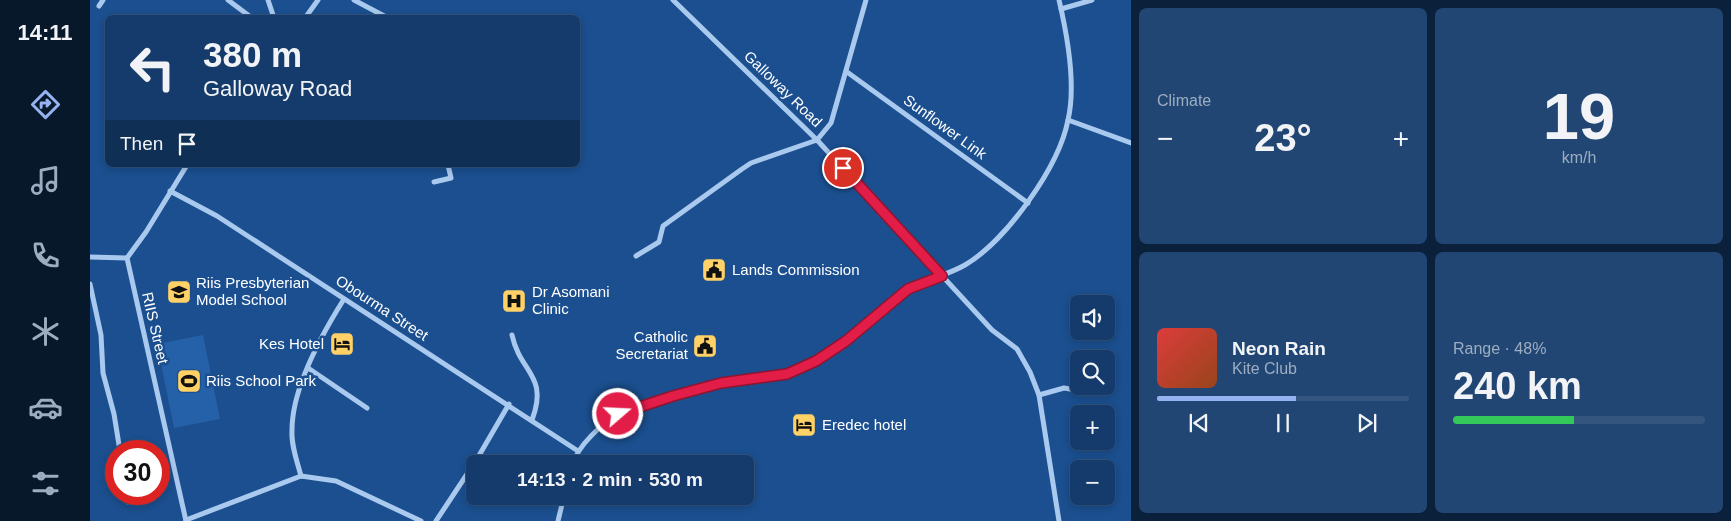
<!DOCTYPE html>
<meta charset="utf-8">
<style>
:root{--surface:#143b6b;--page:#214673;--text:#f1f3f6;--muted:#9dadc1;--line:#33557e;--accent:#95b2f1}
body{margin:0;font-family:Arial,sans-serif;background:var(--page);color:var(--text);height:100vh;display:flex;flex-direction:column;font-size:19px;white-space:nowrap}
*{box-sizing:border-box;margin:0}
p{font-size:16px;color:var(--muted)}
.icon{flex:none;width:28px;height:28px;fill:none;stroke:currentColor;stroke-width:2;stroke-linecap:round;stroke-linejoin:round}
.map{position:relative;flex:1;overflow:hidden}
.drawer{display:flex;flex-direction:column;gap:8px;padding:8px;background:#0b203b;width:600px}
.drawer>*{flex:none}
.hud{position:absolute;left:15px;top:15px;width:475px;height:152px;border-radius:8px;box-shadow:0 2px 8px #0003,0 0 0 1px var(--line);background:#143b6b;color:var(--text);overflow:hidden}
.controls{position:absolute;left:980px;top:295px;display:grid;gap:10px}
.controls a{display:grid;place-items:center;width:45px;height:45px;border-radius:8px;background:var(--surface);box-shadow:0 2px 8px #0003,0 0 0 1px var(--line);font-size:25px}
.speed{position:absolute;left:15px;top:440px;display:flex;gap:10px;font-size:25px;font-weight:700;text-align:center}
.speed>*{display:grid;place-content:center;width:65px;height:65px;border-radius:50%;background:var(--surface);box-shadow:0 2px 8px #0003,0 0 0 1px var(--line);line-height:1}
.speed .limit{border:8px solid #d22;background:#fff;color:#111}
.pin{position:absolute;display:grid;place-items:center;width:42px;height:42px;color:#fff;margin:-21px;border:2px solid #fff;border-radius:50%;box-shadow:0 1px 5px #0007}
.me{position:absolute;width:55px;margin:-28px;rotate:71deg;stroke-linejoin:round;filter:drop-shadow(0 0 4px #0008)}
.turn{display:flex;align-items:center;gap:18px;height:105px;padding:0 15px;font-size:22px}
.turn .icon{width:65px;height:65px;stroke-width:2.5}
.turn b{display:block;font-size:35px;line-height:42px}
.then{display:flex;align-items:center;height:48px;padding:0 15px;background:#0003;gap:10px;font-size:19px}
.big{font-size:38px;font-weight:700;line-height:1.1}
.drawer .tile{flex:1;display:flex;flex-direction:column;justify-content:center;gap:8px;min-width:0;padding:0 18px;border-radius:8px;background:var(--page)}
.drawer .dial{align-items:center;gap:0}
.dial b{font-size:65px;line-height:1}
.song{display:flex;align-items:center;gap:15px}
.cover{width:60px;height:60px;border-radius:8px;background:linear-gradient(135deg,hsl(0 70% 55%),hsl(20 70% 35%))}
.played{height:5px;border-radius:2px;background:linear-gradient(90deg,var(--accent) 55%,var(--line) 55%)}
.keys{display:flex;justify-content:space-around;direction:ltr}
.heat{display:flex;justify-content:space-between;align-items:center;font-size:28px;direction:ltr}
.charge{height:8px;border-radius:4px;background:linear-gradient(90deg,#34c759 48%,var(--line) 0)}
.drawer .tiles{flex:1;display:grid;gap:8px;grid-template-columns:repeat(2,1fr)}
.trip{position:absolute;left:376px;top:455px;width:288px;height:50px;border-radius:8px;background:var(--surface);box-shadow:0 2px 8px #0003,0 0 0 1px var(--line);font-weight:700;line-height:50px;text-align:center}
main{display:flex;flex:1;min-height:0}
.dock{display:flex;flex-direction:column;width:90px;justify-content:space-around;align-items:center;background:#08182b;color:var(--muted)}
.dock .icon{width:35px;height:35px}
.dock .active{color:var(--accent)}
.dock b{font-size:22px;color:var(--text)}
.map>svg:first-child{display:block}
.green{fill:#2461a8}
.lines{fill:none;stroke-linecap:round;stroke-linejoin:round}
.street{stroke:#a9c9ee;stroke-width:5}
.route-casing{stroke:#92132f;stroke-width:12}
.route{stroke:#e11d48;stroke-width:9}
.labels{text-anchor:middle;stroke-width:5;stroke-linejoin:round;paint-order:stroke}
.street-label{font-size:15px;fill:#fff;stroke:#1b4f8f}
.poi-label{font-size:15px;fill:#fff;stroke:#1b4f8f;text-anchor:start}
</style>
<main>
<nav class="dock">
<b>14:11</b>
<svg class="icon active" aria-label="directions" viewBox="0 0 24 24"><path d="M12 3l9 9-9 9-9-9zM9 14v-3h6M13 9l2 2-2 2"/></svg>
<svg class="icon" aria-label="music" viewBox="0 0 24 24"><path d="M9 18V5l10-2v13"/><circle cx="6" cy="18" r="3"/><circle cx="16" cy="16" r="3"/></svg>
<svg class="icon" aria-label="phone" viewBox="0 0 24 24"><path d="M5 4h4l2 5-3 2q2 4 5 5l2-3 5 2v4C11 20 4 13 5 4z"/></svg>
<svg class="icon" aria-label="climate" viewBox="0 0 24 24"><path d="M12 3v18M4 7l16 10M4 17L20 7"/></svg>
<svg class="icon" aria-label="car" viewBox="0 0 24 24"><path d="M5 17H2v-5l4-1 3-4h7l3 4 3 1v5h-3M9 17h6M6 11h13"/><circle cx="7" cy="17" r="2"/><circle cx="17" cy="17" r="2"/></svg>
<svg class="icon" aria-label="filters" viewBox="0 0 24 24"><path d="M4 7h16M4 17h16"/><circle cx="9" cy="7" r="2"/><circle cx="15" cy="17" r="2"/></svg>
</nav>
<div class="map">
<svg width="1041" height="521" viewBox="0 0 1041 521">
<rect width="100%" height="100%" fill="#1b4f8f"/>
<path class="green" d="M 113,335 L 130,419 L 84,428 L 67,344 Z"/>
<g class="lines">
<g class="street">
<path d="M 138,0 L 162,18"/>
<path d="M 178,0 L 184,18"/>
<path d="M 264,0 L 298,18"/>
<path d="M 583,0 L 727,140 L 902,330 L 927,349 L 940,372 L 949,395 L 969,521"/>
<path d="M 9,6 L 13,0"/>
<path d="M 971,9 L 1002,0"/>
<path d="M 215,18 L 228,0"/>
<path d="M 757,72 L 938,203"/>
<path d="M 978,120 L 1041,143"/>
<path d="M 344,182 L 361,178 L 358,165"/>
<path d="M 80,191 L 127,216 L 488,451"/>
<path d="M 546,256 L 569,242 L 573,226 L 652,169 L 661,163 L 727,140 L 741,123 L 776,0"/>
<path d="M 0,257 L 37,258"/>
<path d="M 37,258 L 96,521"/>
<path d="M 37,258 L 56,232 L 97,165"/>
<path d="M 0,284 L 11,335 L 13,373 L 24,414 L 30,451"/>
<path d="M 422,335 C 430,373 459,375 442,420"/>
<path d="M 218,368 L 277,408"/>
<path d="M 949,395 L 974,388 L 1004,393 L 1010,386"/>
<path d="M 483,464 C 488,445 512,424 528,414 C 562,403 595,391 629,384 C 652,379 678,381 700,373 C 731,361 757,341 782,320 C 792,311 802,301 813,293 C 832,280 856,276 875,265 C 916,241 969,167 978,120 C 986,86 977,34 969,0"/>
<path d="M 211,476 C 207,461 201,445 202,430 C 202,388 232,334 254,299"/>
<path d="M 37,494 L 38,502"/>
<path d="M 96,520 L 211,476 L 246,481 L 331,521"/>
<path d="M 346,521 L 387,459 L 419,404"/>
<path d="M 468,521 L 474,496"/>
</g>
</g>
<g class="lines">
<defs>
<path id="route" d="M 528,414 L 583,396 L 631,383 L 697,374 L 726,361 L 756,341 L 818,289 L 852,276 L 753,168"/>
</defs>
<use href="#route" class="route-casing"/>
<use href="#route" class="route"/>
</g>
<defs>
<symbol id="civic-square" viewBox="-11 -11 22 22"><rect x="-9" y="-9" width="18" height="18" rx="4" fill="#ffd166" stroke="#1b4f8f"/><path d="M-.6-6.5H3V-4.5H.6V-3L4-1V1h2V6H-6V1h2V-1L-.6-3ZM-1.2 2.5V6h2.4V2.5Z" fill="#111"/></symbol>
<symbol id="school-square" viewBox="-11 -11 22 22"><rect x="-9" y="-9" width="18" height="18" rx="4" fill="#ffd166" stroke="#1b4f8f"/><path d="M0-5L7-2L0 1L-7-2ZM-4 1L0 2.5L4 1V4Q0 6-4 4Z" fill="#111"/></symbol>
<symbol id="hospital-square" viewBox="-11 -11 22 22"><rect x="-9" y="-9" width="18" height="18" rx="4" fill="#ffd166" stroke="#1b4f8f"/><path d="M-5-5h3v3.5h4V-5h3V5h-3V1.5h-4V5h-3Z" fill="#111"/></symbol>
<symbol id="hotel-square" viewBox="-11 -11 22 22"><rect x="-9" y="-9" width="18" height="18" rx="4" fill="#ffd166" stroke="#1b4f8f"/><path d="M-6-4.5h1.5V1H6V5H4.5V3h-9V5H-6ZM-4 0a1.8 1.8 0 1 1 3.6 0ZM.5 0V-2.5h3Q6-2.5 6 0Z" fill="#111"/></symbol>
<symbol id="stadium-square" viewBox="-11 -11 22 22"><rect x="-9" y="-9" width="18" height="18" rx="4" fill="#ffd166" stroke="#1b4f8f"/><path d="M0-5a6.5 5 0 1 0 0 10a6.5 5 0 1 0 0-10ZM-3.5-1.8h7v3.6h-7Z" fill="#111"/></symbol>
</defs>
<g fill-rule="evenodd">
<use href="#civic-square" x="610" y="256" width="28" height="28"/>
<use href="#school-square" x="75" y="278" width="28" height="28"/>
<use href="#hospital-square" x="410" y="287" width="28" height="28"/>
<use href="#hotel-square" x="238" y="330" width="28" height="28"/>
<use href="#civic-square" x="601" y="332" width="28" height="28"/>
<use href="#stadium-square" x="85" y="367" width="28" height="28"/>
<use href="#hotel-square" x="700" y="411" width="28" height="28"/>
</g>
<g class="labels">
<g class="street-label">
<text transform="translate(693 89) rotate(44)" y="5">Galloway Road</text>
<text transform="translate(855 127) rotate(36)" y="5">Sunflower Link</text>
<text transform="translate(292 308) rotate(33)" y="5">Obourma Street</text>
<text transform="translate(65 328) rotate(77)" y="5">RIIS Street</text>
</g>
<g class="poi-label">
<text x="642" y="275">Lands Commission</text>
<text x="106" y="288">Riis Presbyterian<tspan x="106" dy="17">Model School</tspan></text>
<text x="442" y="297">Dr Asomani<tspan x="442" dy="17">Clinic</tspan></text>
<text x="598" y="342" text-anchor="end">Catholic<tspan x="598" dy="17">Secretariat</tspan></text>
<text x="234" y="349" text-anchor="end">Kes Hotel</text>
<text x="116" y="386">Riis School Park</text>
<text x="732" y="430">Eredec hotel</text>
</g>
</g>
</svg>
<div class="controls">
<a><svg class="icon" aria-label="sound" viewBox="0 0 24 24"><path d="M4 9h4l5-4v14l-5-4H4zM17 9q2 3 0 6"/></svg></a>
<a><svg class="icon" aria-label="search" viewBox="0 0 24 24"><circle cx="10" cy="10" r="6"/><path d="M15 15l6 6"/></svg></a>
<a>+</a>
<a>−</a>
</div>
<div class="speed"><div class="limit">30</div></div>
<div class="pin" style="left:753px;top:168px;background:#d93025"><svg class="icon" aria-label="arrive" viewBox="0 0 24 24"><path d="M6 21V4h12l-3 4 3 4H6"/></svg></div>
<svg class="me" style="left:528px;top:414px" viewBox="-20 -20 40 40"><circle r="17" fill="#e11d48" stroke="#fff" stroke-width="3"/><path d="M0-11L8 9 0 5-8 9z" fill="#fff"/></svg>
<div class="trip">14:13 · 2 min · 530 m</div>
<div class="hud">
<div class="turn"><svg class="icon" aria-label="left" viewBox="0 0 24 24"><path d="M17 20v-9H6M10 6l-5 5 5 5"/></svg><div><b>380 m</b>Galloway Road</div></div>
<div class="then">Then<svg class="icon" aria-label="arrive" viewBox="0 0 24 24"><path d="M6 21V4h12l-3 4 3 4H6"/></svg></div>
</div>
</div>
<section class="drawer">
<div class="tiles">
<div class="tile"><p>Climate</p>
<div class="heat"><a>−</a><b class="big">23°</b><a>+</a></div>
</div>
<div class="tile dial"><b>19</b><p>km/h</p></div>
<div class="tile">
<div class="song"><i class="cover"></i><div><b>Neon Rain</b><p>Kite Club</p></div></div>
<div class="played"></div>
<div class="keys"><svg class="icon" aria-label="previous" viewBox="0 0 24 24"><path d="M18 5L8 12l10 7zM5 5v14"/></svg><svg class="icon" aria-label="pause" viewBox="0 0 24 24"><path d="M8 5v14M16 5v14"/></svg><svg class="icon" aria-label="next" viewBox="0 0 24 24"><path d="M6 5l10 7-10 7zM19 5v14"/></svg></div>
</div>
<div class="tile"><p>Range · 48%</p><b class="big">240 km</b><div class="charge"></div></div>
</div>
</section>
</main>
